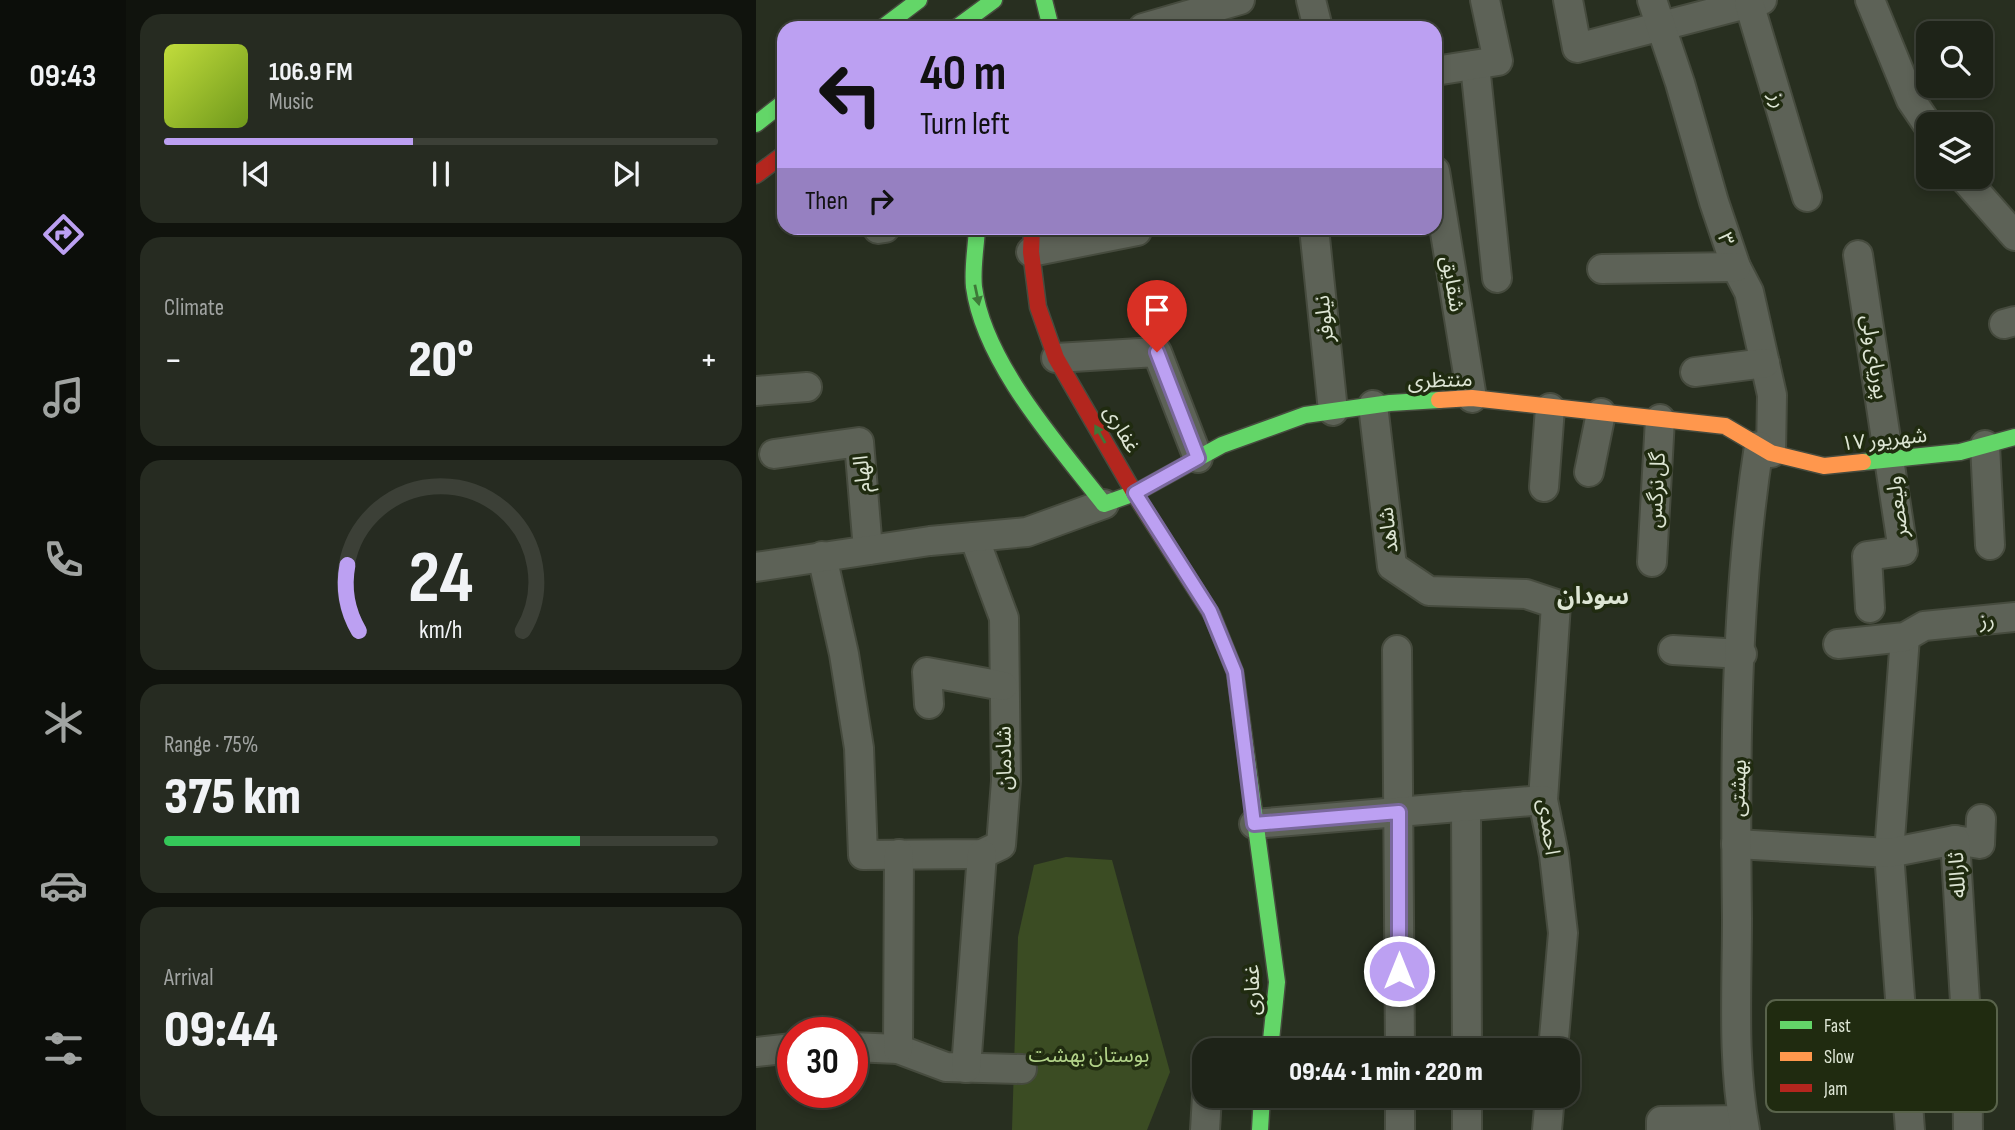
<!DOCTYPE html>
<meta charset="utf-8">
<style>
:root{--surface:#1e2318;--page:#262b21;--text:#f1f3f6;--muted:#a1a4a2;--line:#3c4037;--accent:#bca0f2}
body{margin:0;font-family:"Sofia Sans Condensed","Noto Sans Arabic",sans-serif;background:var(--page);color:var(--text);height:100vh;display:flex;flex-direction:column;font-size:26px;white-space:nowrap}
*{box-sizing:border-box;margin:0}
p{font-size:23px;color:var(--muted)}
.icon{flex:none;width:38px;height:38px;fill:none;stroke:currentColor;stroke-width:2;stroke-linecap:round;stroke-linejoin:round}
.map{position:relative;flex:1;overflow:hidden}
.details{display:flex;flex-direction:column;gap:14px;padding:14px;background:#10130d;width:630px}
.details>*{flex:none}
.banner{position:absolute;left:21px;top:21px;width:665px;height:214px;border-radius:21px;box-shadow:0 4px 10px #0003,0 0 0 2px var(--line);background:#bca0f2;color:#111;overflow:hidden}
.tools{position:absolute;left:1160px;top:21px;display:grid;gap:14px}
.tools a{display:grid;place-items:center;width:77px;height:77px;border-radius:14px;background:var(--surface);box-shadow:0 4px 10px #0003,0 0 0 2px var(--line);font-size:35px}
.speed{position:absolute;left:21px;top:1017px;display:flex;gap:14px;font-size:35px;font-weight:700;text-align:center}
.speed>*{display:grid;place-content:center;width:91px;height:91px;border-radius:50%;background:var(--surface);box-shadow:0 4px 10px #0003,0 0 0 2px var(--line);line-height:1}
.speed .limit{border:10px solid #d22;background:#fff;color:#111}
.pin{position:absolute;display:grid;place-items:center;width:60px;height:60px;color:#fff;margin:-72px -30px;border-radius:50% 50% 50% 0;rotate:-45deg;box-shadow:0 0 7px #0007}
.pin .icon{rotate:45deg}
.me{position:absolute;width:77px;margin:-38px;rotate:0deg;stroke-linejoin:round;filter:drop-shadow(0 0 5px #0008)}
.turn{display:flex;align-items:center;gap:24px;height:147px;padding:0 28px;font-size:32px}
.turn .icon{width:91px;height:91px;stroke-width:2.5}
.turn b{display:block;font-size:49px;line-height:60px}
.then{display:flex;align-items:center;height:66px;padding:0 28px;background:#0003;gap:14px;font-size:26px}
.big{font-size:52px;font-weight:800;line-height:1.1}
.details .tile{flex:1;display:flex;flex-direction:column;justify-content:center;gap:10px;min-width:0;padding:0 24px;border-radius:21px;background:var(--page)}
.details .dial{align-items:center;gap:0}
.dial svg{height:182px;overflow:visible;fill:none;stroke:var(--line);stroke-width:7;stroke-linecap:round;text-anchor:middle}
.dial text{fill:var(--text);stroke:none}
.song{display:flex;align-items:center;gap:21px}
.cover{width:84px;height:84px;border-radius:10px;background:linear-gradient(135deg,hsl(70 70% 55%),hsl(80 70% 35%))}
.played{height:7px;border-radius:4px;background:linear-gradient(90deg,var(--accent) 45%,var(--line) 45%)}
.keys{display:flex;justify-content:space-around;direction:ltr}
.heat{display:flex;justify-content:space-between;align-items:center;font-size:38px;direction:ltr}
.charge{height:10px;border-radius:5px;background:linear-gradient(90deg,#34c759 75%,var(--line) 0)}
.trip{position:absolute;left:436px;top:1038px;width:388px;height:70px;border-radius:21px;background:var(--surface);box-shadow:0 4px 10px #0003,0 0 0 2px var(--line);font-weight:800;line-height:70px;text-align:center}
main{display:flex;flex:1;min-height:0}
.tab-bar{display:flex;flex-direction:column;width:126px;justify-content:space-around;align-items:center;background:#0c0e0a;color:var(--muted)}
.tab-bar .icon{width:49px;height:49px}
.tab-bar .active{color:var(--accent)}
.tab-bar b{font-size:32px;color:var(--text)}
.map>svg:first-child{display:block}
.green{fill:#3b4c23}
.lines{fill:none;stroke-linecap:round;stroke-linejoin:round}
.street-casing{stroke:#464b3e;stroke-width:32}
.fast-casing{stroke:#464b3e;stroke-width:19}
.slow-casing{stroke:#464b3e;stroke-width:19}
.jam-casing{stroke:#464b3e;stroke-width:19}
.street{stroke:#5d6257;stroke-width:28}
.fast{stroke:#63d668;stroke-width:16}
.slow{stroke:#ff974d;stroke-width:16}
.jam{stroke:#b3261e;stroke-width:16}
.oneway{fill:#3e7838}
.route-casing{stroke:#7a689d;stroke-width:18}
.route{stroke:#bca0f2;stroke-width:12}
.labels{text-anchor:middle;stroke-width:7;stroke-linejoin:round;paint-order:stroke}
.street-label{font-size:21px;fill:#dde5d4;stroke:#202b10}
.park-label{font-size:21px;fill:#b3d489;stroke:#202b10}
.quarter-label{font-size:24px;font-weight:bold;fill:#dde5d4;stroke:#202b10}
.key{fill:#202b10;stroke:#59634b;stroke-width:2}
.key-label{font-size:19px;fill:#dde5d4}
</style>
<main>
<nav class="tab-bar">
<b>09:43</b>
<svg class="icon active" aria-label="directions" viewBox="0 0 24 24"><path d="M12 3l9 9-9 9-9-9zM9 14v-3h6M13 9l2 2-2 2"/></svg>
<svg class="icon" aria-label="music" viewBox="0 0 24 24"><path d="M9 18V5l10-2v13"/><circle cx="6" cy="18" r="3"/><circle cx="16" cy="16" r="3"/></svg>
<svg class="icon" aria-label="phone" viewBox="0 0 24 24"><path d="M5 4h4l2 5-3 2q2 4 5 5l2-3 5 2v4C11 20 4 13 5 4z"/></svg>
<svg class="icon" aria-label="climate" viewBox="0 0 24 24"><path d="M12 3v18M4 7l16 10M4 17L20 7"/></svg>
<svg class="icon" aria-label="car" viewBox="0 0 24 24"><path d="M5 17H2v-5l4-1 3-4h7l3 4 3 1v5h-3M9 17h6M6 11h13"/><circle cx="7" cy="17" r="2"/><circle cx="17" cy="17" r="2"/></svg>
<svg class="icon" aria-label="filters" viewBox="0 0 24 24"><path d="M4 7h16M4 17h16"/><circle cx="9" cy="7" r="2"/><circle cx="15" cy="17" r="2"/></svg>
</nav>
<section class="details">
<div class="tile">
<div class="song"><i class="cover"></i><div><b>106.9 FM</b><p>Music</p></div></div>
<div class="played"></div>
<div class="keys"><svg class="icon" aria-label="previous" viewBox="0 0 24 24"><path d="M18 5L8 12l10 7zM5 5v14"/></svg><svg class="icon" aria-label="pause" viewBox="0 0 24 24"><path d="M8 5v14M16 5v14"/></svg><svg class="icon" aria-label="next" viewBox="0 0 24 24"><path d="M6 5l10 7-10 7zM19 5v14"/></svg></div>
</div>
<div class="tile"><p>Climate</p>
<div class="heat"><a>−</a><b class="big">20°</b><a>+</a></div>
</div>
<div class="tile dial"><svg viewBox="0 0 100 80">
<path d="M14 69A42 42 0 1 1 86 69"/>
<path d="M14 69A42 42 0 0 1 9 40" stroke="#bca0f2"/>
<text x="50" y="56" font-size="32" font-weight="700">24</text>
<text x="50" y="72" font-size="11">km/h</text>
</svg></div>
<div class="tile"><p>Range · 75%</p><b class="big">375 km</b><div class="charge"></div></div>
<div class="tile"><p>Arrival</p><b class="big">09:44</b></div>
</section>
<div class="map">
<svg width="1259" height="1130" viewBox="0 0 1259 1130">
<rect width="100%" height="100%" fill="#282f20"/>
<path class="green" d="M 310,857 L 356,860 L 414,1072 L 391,1130 L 256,1130 L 262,937 L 278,865 Z"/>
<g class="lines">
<defs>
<g id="street">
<path d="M 555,0 L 562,28"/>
<path d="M 812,0 L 821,48 L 1006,0"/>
<path d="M 896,0 L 924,83 L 958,202 L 980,267 L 993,292 L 1016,395 L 1015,453"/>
<path d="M 1114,0 L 1155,100 L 1172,125"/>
<path d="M 993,3 L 1051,197"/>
<path d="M 387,28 L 484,0"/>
<path d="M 719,65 L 741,278"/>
<path d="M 679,71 L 742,61 L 729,0"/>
<path d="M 679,171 L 716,398"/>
<path d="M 1207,177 L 1259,236"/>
<path d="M 558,228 L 577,411"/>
<path d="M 122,229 L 129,228"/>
<path d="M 275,252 L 381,231 L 381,228"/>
<path d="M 1102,255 L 1147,551 L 1111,556 L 1114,608"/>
<path d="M 846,269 L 980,267"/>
<path d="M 1248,324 L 1259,321"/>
<path d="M 300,358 L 401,352 L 442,458"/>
<path d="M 939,372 L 1009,363"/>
<path d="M 0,391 L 51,387"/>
<path d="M 617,405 L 636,566 L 673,591 L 770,594 L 800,604 L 787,800 L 798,855 L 807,933 L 797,1050"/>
<path d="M 1229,445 L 1234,545"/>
<path d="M 18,454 L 103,442 L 112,550"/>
<path d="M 833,472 L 845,413"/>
<path d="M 788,487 L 794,408"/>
<path d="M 66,556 L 88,654 L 103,748 L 107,855 L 226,854 L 245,845 L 250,781 L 248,618 L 218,537"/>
<path d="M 896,562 L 904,419"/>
<path d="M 0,567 L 174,541 L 271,532 L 348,504"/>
<path d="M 1149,637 L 1133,853 L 1154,1130"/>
<path d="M 1082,644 L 1149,637 L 1168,626 L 1259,617"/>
<path d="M 641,650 L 644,1050"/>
<path d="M 917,650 L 986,654"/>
<path d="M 173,704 L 171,672 L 247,686"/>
<path d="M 710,806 L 711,1050"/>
<path d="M 498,824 L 787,800"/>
<path d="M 1199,840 L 1224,844 L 1225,819"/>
<path d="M 980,844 L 1133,853 L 1199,840 L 1211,1034 L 1212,1130"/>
<path d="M 96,1047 L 142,1049 L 190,1067 L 266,1069"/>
<path d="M 142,1049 L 143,854"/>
<path d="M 0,1052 L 37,1048"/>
<path d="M 210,1068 L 226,854"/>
<path d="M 644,1096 L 644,1130"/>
<path d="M 711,1096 L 711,1130"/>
<path d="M 449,1130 L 451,1096"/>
<path d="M 791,1130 L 794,1096"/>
<path d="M 905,1130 L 905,1121 L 987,1120"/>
<path d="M 989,1130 C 976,1061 981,988 981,918 C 979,762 979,600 1003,446"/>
</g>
<g id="fast">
<path d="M 288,0 L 295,28"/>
<path d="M 126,28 L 163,0"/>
<path d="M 200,28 L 238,0"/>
<path d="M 0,124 L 28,102"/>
<path d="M 221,228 C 220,248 216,268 218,287 C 228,363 302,445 348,504 L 379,493 L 466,445 L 549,415 L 634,403 L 683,400"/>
<path d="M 1107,462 L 1204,452 L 1259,437"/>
<path d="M 456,615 L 479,672 L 521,982 L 514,1050"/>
<path d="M 504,1130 L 506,1096"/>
</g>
<path id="slow" d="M 683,400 L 716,398 L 969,426 L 1015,453 L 1068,466 L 1107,462"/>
<g id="jam">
<path d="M 0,175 L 28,154"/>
<path d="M 276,228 L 275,252 L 282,307 L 300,358 L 383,501 L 456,615"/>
</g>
</defs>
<use href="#street" class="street-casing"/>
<use href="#fast" class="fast-casing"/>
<use href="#slow" class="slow-casing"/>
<use href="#jam" class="jam-casing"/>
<use href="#street" class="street"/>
<use href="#fast" class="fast"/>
<use href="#slow" class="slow"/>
<use href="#jam" class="jam"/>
</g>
<defs><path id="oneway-solid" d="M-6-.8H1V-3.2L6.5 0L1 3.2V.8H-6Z" transform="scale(1.75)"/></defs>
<g class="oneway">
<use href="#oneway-solid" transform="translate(221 295) rotate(78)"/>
<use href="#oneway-solid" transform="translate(344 434) rotate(-120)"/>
</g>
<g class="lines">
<defs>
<path id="route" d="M 401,352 L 442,458 L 379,493 L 454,611 L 479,672 L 498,824 L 643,812 L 643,971"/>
</defs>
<use href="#route" class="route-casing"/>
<use href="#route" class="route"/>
</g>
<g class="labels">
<g class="street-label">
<text transform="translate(1022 100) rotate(73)" y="7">رز</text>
<text transform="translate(970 239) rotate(71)" y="7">۳</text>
<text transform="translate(697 284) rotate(81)" y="7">شقایق</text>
<text transform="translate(568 319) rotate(-96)" y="7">نیلوفر</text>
<text transform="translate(1119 357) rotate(81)" y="7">پوریای ولی</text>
<text transform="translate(684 380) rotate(-2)" y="7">منتظری</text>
<text transform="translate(366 429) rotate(60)" y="7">غفاری</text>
<text transform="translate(1128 439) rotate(-6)" y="7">۱۷ شهریور</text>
<text transform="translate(106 474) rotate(-95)" y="7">الهام</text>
<text transform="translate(900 490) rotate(-87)" y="7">گل نرگس</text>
<text transform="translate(1141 507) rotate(-97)" y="7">ولیعصر</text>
<text transform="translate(632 530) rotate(-97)" y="7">شاهد</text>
<text transform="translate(1231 620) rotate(-5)" y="7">رز</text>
<text transform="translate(248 758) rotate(-91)" y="7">شادمان</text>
<text transform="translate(982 788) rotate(-88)" y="7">بهشتی</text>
<text transform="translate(793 827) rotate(82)" y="7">احمدی</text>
<text transform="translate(1201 875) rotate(-93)" y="7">ثارالله</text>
<text transform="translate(496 990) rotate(-91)" y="7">غفاری</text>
</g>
<g class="park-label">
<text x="333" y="1062">بوستان بهشت</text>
</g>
<g class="quarter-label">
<text x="837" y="604">سودان</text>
</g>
</g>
<rect x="1010" y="1000" width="231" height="112" rx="10" class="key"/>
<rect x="1024" y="1021" width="32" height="8" fill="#63d668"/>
<rect x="1024" y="1052" width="32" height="9" fill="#ff974d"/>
<rect x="1024" y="1084" width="32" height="8" fill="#b3261e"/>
<g class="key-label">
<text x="1068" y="1032">Fast</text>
<text x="1068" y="1063">Slow</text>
<text x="1068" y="1095">Jam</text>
</g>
</svg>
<div class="tools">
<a><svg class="icon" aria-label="search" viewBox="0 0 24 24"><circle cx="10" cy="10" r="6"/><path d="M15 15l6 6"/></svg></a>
<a><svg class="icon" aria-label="layers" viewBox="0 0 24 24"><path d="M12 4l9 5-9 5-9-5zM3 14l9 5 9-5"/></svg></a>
</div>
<div class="speed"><div class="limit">30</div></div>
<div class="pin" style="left:401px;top:352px;background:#d93025"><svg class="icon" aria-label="arrive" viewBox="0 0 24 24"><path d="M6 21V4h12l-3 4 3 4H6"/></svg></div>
<svg class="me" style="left:643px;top:971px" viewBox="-20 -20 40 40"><circle r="17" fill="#bca0f2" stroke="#fff" stroke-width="3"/><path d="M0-11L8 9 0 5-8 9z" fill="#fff"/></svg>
<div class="trip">09:44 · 1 min · 220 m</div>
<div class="banner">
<div class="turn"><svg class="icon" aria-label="left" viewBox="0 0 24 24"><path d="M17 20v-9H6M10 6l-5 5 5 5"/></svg><div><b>40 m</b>Turn left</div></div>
<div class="then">Then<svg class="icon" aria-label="right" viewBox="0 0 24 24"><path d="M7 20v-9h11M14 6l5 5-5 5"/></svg></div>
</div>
</div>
</main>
